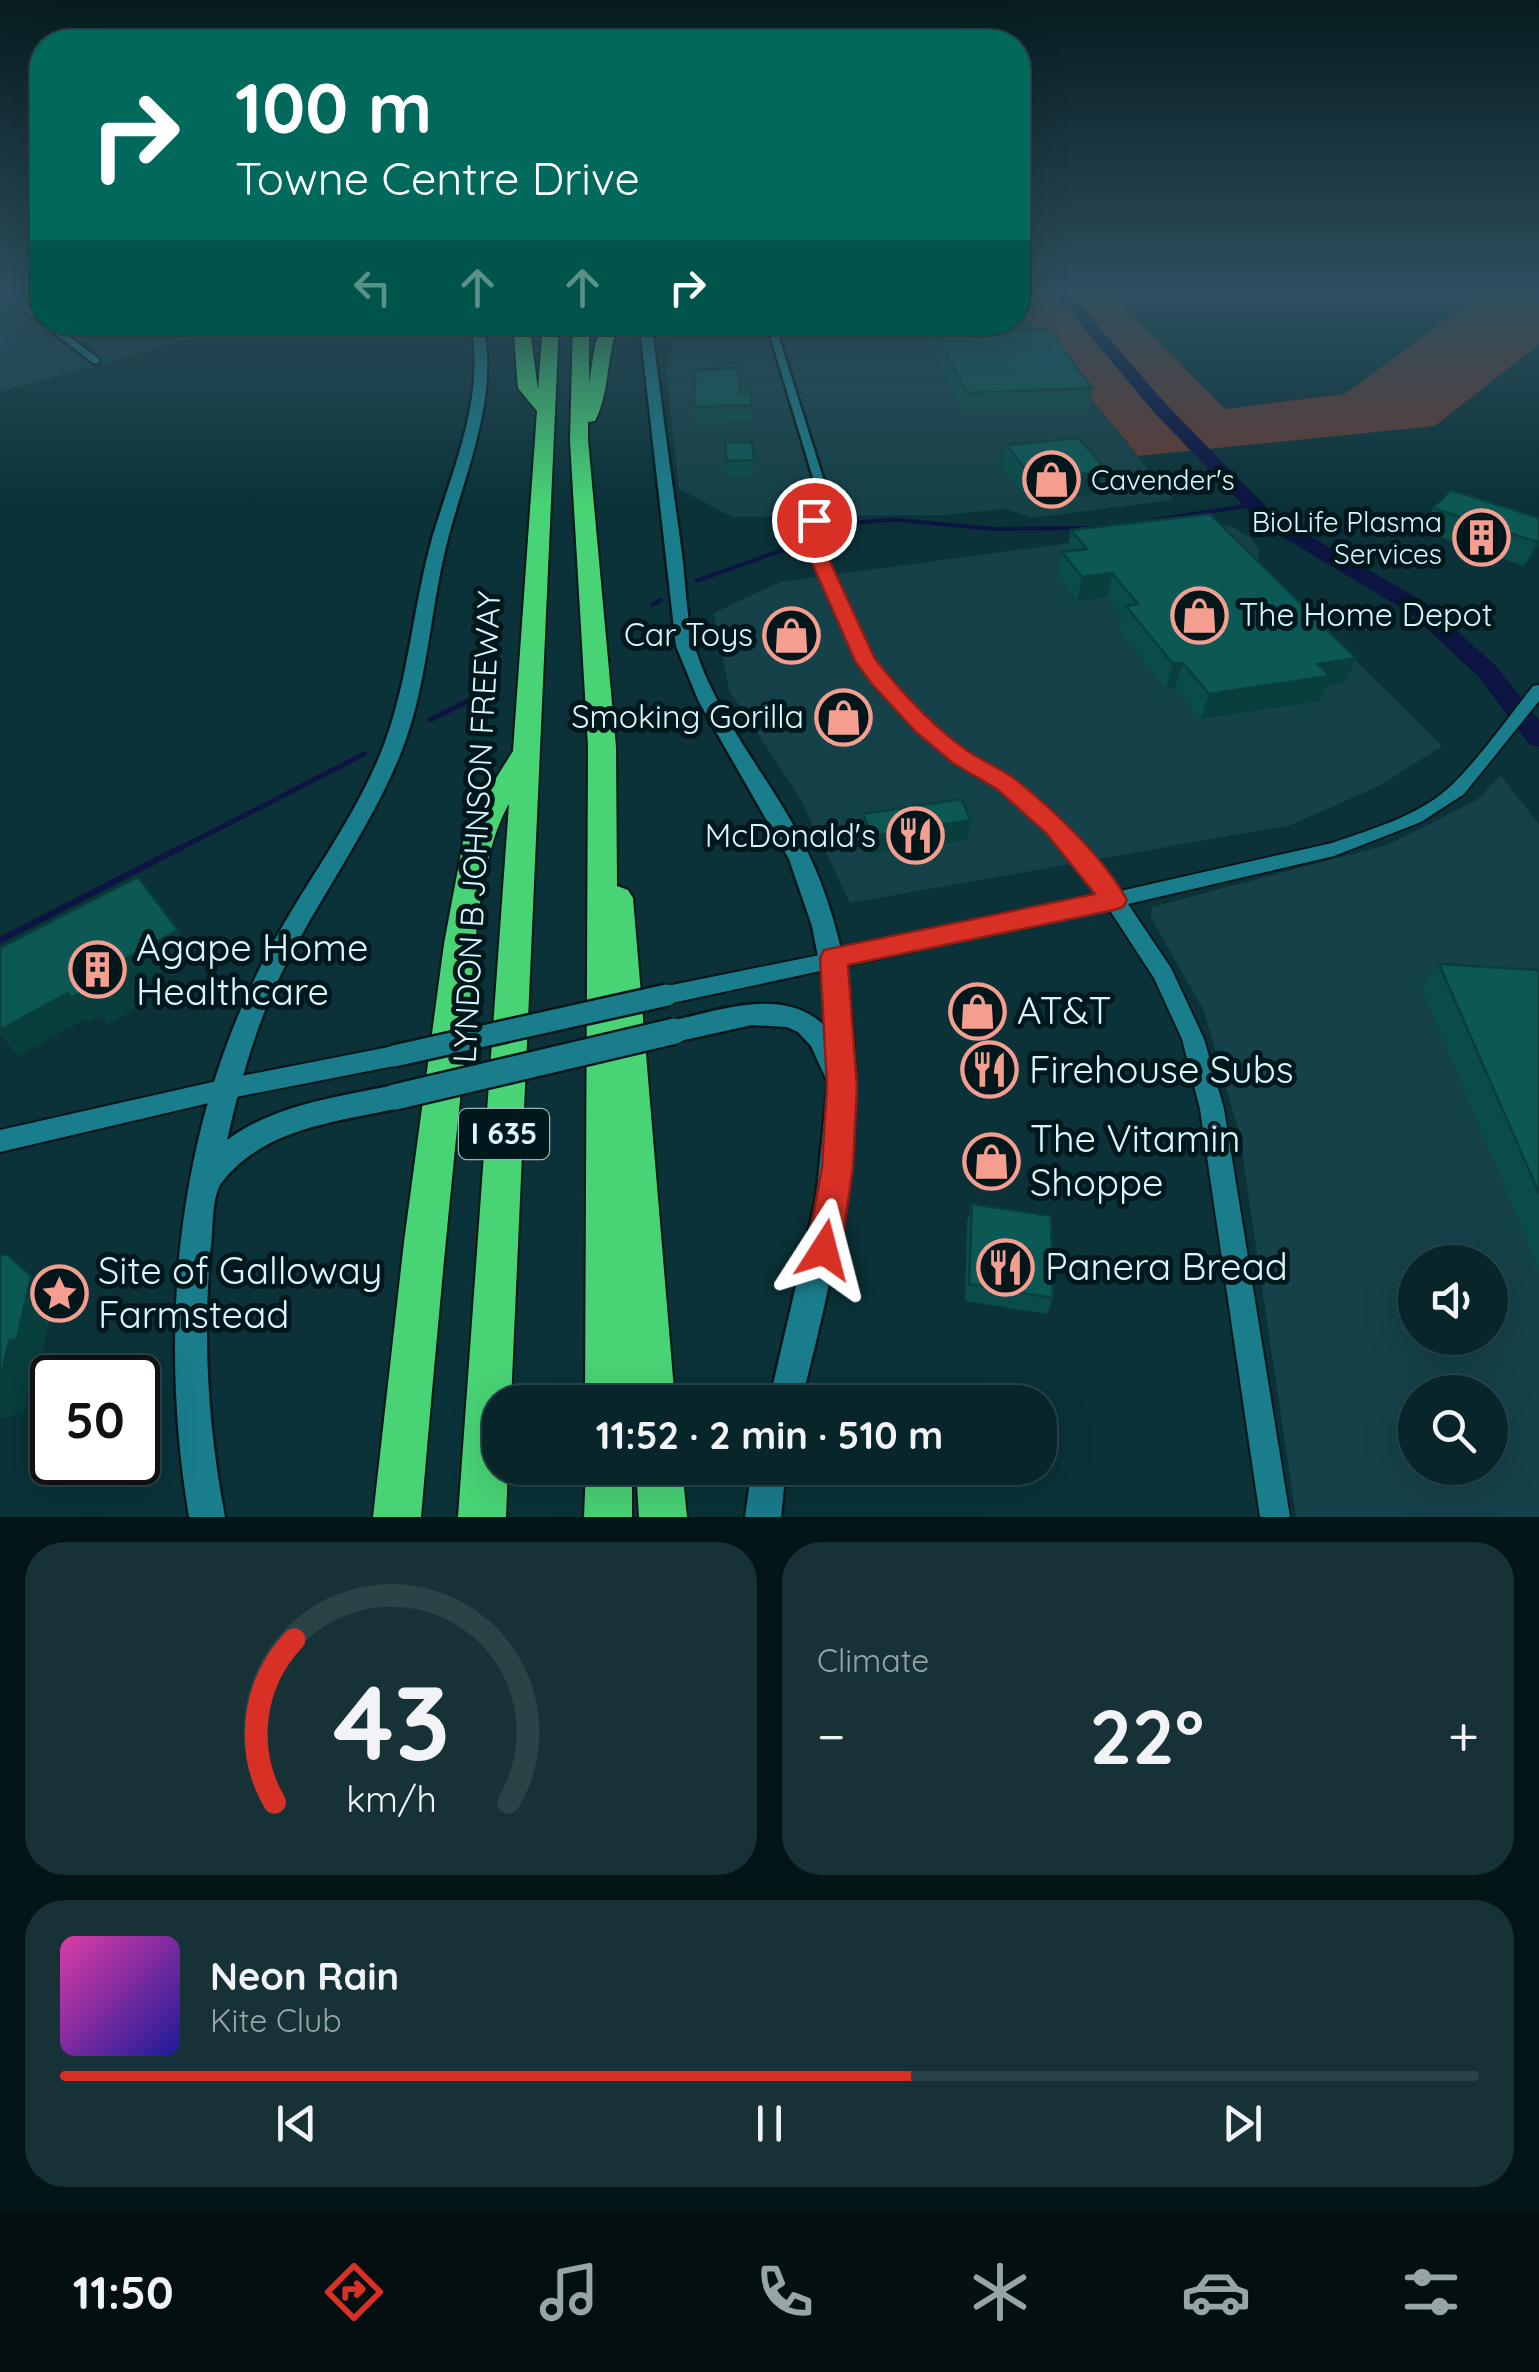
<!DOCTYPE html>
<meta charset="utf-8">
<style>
:root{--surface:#08262a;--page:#163236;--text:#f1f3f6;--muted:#98a5a8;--line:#294347;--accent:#d93025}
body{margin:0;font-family:Quicksand,sans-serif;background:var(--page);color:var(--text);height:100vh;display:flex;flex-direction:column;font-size:38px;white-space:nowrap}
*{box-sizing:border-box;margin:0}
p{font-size:32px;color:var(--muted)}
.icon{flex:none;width:55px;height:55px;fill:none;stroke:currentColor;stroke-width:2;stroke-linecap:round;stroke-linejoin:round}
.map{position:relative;height:1517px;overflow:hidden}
.drawer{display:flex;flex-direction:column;gap:25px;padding:25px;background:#041517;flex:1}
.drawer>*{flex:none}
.hud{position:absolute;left:30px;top:30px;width:1000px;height:305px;border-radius:40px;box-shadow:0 10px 40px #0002,0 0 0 2px var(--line);background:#00695c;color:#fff;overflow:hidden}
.buttons{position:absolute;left:1398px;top:1245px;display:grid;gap:20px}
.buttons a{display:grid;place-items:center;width:110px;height:110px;border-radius:50%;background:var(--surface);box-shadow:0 10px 40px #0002,0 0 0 2px var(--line);font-size:50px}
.speed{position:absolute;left:30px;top:1355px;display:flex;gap:20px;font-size:50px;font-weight:700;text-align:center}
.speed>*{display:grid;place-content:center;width:130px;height:130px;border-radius:50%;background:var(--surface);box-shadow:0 10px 40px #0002,0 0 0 2px var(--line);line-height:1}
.speed .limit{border:5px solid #111;border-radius:15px;background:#fff;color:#111}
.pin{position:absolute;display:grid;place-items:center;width:85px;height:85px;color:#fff;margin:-42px;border:5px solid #fff;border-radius:50%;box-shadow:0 2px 10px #0007}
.me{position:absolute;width:110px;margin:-55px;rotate:9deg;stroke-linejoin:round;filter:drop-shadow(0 0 8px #0008)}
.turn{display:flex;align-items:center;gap:35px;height:210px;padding:0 40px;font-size:45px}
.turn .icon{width:130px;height:130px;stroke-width:2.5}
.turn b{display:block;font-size:70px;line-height:85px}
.lanes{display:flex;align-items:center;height:95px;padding:0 40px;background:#0003;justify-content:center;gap:50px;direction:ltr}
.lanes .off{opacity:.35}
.big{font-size:75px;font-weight:700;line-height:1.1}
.drawer .card{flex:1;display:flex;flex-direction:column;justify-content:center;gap:15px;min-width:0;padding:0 35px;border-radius:40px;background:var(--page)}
.drawer .dial{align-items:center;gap:0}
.dial svg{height:260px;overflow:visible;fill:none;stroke:var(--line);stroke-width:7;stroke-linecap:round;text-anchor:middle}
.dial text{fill:var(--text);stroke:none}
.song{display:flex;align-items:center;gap:30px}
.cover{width:120px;height:120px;border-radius:15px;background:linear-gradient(135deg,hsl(320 70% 55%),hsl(240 70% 35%))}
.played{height:10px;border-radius:5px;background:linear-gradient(90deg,var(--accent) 60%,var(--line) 60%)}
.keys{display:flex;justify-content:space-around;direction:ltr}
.heat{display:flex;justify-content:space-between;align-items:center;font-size:55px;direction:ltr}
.drawer .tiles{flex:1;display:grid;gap:25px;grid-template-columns:1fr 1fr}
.card:last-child{grid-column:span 2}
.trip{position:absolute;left:482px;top:1385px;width:575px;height:100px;border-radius:40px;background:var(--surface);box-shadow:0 10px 40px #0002,0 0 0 2px var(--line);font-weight:700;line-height:100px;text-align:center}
.menu{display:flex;height:160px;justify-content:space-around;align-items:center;background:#030f11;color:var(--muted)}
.menu .icon{width:70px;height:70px}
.menu .current{color:var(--accent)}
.menu b{font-size:45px;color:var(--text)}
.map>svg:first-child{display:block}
.built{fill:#154148;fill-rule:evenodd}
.green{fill:#633a33}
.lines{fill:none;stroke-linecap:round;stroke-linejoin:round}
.stream-far2{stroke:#0c1441;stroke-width:4}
.stream-far1{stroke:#0c1441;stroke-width:5}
.stream{stroke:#0c1441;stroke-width:6}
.river{fill:#0c1441;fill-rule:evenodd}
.minor-casing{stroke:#08171a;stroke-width:5}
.tertiary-casing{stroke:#08171a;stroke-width:4}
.secondary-casing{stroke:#08171a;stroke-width:5}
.motorway-casing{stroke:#08171a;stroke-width:4}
.minor{fill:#1a7d8c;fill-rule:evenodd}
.tertiary{fill:#1a7d8c;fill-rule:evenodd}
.secondary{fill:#1a7d8c;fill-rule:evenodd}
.motorway{fill:#48d375;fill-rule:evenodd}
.tertiary-bridge-casing{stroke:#08171a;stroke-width:26;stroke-linecap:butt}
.secondary-bridge-casing{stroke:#08171a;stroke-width:30;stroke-linecap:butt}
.tertiary-bridge{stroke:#1a7d8c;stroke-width:21}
.secondary-bridge{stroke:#1a7d8c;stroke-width:25}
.wall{fill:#0a4c49}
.shaded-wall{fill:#083e3c}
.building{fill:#0c5855;stroke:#083e3c;stroke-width:2.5}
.route{fill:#d93025;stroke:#8d1f18;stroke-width:2.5}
.labels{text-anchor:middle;stroke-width:10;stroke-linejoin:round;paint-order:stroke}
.far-poi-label{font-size:28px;fill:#d9f8fe;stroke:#00181c;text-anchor:start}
.shield{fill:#00181c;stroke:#98b5ba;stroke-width:2.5}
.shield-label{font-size:30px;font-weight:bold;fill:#d9f8fe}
.poi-label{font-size:32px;fill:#d9f8fe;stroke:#00181c;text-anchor:end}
.street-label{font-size:32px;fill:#d9f8fe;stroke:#00181c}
.near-poi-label{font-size:38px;fill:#d9f8fe;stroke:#00181c;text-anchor:start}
</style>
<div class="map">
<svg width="1539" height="1517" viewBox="0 0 1539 1517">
<rect width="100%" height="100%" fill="#0a3238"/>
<g class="built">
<path d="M 0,291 L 10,291 L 28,305 L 42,301 L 42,322 L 250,323 L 0,392 Z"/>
<path d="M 1018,310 L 1173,500 L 1032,518 L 1006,509 L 944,515 L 732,517 L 679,489 L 666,371 L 676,332 L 682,323 L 1018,322 Z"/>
<path d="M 1217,523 L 1235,528 L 1251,538 L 1259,550 L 1258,564 L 1442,746 L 1381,785 L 1291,825 L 850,903 L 801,800 L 729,690 L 714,613 L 780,582 Z"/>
<path d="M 1501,775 L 1539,825 L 1539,1517 L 1296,1517 L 1239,1132 L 1204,1011 L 1150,916 L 1152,907 L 1390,844 L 1477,800 ZM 1415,1262 L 1490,1262 L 1490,1338 L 1415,1338 ZM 1415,1392 L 1490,1392 L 1490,1468 L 1415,1468 Z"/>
</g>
<path class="green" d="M 1018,291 L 1109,291 L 1225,409 L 1344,394 L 1471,302 L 1506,299 L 1539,303 L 1539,344 L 1435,426 L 1138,456 L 1018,310 Z"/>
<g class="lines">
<g class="stream-far2">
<path d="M 1155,520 L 1253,505"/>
<path d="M 843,523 L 896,520 L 994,529 L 1095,528"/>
<path d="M 696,581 L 794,546"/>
<path d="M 652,605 L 661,600"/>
</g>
<g class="stream-far1">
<path d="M 430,720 L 476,697"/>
<path d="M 173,852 L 364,754"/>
</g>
<path class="stream" d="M 0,940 L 178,849"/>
<path class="river" d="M 1053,291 L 1068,291 L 1165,403 L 1275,516 L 1426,603 L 1496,666 L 1539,720 L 1539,747 L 1529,744 L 1478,676 L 1410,613 L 1261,524 L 1153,411 Z"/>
<defs>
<g id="minor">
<path d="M 0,291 L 7,291 L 42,317 L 42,322 L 50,322 L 99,359 L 99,363 L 93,363 Z"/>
<path d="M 766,322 L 774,322 L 824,481 L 826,501 L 818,542 L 871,660 L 928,724 L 966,753 L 1010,780 L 1060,823 L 1120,895 L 1123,900 L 1120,905 L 1114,907 L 1108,905 L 1048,831 L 1000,788 L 956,761 L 918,730 L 860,664 L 806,542 L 814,501 L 814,481 Z"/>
</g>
<g id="tertiary">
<path d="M 1539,685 L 1539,701 L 1464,794 L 1421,822 L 1334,856 L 1128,904 L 1171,968 L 1204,1039 L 1224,1109 L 1290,1517 L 1260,1517 L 1200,1109 L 1182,1039 L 1154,978 L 1109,909 L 667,1004 L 659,1001 L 656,995 L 659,989 L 667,986 L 997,919 L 1332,843 C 1372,829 1422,815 1453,784 C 1482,755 1507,719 1533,686 Z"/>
<path d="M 394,1046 L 402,1049 L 405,1056 L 402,1063 L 394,1066 L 226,1099 L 0,1152 L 0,1130 L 226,1079 Z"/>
</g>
<g id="secondary">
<path d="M 470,322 L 482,322 C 500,390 468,466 450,531 C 429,606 429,688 398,760 C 366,835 317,901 281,974 C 255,1027 240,1083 227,1140 C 276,1104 338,1097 395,1085 L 404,1089 L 408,1097 L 404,1105 L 395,1109 C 334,1122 263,1129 222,1182 C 213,1194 213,1219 212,1234 C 202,1330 207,1422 225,1517 L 189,1517 C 159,1335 175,1140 258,972 C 294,897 348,832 380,755 C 409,685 412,608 433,535 C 453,469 487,392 470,322 Z"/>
<path d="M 648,322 L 659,322 L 653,337 C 662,409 672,482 682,554 C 686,585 686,622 696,651 C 721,726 776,785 809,855 C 890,1029 846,1226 801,1402 L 769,1402 L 816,1199 L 828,1083 L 811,1046 L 798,1032 L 787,1027 L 752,1025 L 675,1042 L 666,1039 L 662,1031 L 666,1023 L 675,1020 C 725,1009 786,986 827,1028 L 825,993 L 812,926 L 789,859 L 699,702 L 676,646 L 641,337 Z"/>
<path d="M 752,1468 L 786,1468 L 781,1517 L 745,1517 Z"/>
</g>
<g id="motorway">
<path d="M 513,322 L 529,322 L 538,390 L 543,322 L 559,322 L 511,1402 L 500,1402 L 500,1468 L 508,1468 L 506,1517 L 458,1517 L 509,804 C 478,856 474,963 468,1026 C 450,1189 435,1353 421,1517 L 373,1517 L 404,1242 L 444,944 L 466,826 L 513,751 L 537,411 L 518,388 Z"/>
<path d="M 573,322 L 589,322 L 589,383 L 595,345 L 604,322 L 620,322 C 605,354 611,390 595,421 L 588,422 L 588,440 L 616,747 L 617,886 L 628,890 L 633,898 L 675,1402 L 585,1402 L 588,747 L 570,440 Z"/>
<path d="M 586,1468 L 632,1468 L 632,1517 L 584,1517 Z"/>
<path d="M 636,1468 L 682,1468 L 687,1517 L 639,1517 Z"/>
</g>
</defs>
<use href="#minor" class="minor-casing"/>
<use href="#tertiary" class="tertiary-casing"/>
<use href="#secondary" class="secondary-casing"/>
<use href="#motorway" class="motorway-casing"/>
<use href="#minor" class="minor"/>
<use href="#tertiary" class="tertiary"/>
<use href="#secondary" class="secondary"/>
<use href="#motorway" class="motorway"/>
<defs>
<path id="tertiary-bridge" d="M 394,1056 L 667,995"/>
<path id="secondary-bridge" d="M 395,1097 L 675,1031"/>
</defs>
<use href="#tertiary-bridge" class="tertiary-bridge-casing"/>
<use href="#secondary-bridge" class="secondary-bridge-casing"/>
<use href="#tertiary-bridge" class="tertiary-bridge"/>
<use href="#secondary-bridge" class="secondary-bridge"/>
</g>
<g class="wall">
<path d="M 699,322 L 744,322 L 741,329 L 699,326 Z"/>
<path d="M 921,322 L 982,322 L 987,331 L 1092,388 L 1088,409 L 965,414 L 920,328 Z"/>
<path d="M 740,392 L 752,405 L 752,421 L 695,423 L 694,407 Z"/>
<path d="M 725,443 L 754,460 L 754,477 L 727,478 Z"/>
<path d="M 1006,445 L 1103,493 L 1029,501 L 1002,467 Z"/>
<path d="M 1433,508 L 1539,518 L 1539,547 L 1524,566 L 1423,531 Z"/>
<path d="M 1071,530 L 1356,658 L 1345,683 L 1326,686 L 1320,701 L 1200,719 L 1175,688 L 1166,689 L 1119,630 L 1123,617 L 1107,597 L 1077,601 L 1058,576 L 1062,552 L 1067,551 Z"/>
<path d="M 863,814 L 971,820 L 968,840 L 870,855 L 862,833 Z"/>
<path d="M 1439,964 L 1539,970 L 1539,1269 L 1422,989 Z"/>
<path d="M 972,1204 L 1053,1298 L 1047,1314 L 965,1301 L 967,1222 Z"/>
</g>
<g class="shaded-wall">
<path d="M 1108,471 L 1103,493 L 1029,501 L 1033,479 Z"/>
<path d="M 1539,539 L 1539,547 L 1524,566 L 1537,542 Z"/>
<path d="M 1112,573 L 1107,597 L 1077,601 L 1082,577 Z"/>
<path d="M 1356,658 L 1345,683 L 1326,686 L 1320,701 L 1200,719 L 1209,694 L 1318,664 Z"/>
<path d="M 1183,663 L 1175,688 L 1166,689 L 1173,664 Z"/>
<path d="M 971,820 L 968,840 L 870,855 L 872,836 Z"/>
<path d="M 178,930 L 193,956 L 135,988 L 144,1004 L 108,1025 L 102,1016 L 88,1023 L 85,1019 L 18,1056 L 0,1034 L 0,1030 Z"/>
<path d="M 31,1276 L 54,1298 L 41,1360 L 34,1362 L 23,1413 L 0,1419 L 0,1381 L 9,1341 Z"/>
</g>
<g class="building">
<path d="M 930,322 L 982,322 L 987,331 L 1044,329 L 1052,333 L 1092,388 L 967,393 Z"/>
<path d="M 738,368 L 740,392 L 751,392 L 752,405 L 694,407 L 695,370 Z"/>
<path d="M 1078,438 L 1108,471 L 1033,479 L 1006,445 Z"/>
<path d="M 752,442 L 754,460 L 727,461 L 725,443 Z"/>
<path d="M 1451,490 L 1539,518 L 1539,539 L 1537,542 L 1433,508 Z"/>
<path d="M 1210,514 L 1356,658 L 1318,664 L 1330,676 L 1209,694 L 1183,663 L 1173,664 L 1126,606 L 1138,604 L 1112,573 L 1082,577 L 1062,552 L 1087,549 L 1071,530 Z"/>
<path d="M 961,799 L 971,820 L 872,836 L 863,814 Z"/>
<path d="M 138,877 L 178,930 L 118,963 L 128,978 L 91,999 L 85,990 L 71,998 L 68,993 L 0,1030 L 0,948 Z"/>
<path d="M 1439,964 L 1539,970 L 1539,1193 Z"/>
<path d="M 972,1204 L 1051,1216 L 1053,1298 L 969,1284 Z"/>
<path d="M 7,1254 L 31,1276 L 17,1339 L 9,1341 L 0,1381 L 0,1256 Z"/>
</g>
<linearGradient id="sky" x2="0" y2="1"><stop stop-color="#061c1f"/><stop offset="0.58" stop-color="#2d4f5e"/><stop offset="1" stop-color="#2d4f5e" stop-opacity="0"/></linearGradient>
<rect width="1539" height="504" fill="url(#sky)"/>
<path class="route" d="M 814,515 L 822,520 L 821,542 L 875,659 C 902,693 933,727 969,752 C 984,762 1002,769 1016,780 C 1054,810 1104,858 1127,900 L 1123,907 L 1114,910 L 848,965 L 857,1086 L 853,1167 L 841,1250 L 836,1261 L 824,1266 L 812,1261 L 807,1250 L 822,1167 L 827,1086 L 820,958 L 824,950 L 1095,894 L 1046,833 L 997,789 L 953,763 L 916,732 L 872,684 L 855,661 L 803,542 L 805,520 Z"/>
<defs>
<symbol id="shop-ring" viewBox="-11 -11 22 22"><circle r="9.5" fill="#00181c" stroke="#f59d8e" stroke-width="1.5"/><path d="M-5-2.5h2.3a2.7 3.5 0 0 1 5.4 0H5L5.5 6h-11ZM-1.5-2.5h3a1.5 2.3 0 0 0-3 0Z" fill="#f59d8e"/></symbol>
<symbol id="building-ring" viewBox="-11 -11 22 22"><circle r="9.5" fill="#00181c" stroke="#f59d8e" stroke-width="1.5"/><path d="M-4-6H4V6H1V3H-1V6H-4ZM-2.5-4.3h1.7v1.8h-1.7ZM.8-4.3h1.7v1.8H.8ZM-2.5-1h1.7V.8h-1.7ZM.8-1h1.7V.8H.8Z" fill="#f59d8e"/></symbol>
<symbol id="restaurant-ring" viewBox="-11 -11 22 22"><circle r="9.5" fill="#00181c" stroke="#f59d8e" stroke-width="1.5"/><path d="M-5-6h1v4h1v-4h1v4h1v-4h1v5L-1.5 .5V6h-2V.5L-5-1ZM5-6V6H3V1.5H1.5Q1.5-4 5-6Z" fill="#f59d8e"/></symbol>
<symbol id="sight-ring" viewBox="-11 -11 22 22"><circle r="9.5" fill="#00181c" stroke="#f59d8e" stroke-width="1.5"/><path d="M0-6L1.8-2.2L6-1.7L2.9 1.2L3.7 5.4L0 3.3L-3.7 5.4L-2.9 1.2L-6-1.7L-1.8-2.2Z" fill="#f59d8e"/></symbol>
</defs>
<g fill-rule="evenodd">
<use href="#shop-ring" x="1020" y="448" width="63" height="63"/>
<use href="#building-ring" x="1450" y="506" width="63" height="63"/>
<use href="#shop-ring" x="1168" y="584" width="63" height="63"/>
<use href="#shop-ring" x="760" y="604" width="63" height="63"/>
<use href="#shop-ring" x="812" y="686" width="63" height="63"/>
<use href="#restaurant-ring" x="884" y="804" width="63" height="63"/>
<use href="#building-ring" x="66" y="938" width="63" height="63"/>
<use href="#shop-ring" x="946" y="980" width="63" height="63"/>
<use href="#restaurant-ring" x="958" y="1038" width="63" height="63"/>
<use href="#shop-ring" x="960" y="1130" width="63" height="63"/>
<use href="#restaurant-ring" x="974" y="1236" width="63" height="63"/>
<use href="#sight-ring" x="28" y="1262" width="63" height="63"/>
</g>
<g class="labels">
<g class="far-poi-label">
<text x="1091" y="490">Cavender's</text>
<text x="1442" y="532" text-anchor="end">BioLife Plasma<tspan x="1442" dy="32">Services</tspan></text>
</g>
<rect class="shield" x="459" y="1109" width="90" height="50" rx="8"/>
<g class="shield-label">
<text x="504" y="1144">I 635</text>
</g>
<g class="poi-label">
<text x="1239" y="626" text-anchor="start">The Home Depot</text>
<text x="753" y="646">Car Toys</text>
<text x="804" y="728">Smoking Gorilla</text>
<text x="876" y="847">McDonald's</text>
</g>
<g class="street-label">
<text transform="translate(477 827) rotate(-87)" y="11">LYNDON B JOHNSON FREEWAY</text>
</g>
<g class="near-poi-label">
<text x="136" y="961">Agape Home<tspan x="136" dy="44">Healthcare</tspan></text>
<text x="1017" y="1024">AT&amp;T</text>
<text x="1029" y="1083">Firehouse Subs</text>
<text x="1030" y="1152">The Vitamin<tspan x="1030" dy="44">Shoppe</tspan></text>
<text x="1045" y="1280">Panera Bread</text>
<text x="98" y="1284">Site of Galloway<tspan x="98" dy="44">Farmstead</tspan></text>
</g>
</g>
</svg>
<div class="buttons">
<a><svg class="icon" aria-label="sound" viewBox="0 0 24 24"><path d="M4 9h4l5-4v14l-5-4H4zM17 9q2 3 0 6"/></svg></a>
<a><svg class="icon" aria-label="search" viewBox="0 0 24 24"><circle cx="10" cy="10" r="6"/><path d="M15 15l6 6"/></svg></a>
</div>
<div class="speed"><div class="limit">50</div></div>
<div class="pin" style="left:814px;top:520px;background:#d93025"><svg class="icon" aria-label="arrive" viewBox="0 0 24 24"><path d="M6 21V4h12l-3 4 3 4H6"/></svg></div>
<svg class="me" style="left:824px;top:1250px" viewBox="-20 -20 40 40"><path d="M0-17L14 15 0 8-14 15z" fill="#d93025" stroke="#fff" stroke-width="4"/></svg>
<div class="trip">11:52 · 2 min · 510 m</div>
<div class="hud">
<div class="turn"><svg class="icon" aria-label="right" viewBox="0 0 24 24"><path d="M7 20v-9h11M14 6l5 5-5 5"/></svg><div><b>100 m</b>Towne Centre Drive</div></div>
<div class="lanes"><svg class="icon off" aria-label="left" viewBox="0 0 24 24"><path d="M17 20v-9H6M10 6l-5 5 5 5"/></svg><svg class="icon off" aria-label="ahead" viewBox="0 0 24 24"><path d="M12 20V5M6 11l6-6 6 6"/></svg><svg class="icon off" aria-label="ahead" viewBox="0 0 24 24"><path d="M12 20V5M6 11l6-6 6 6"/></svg><svg class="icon" aria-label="right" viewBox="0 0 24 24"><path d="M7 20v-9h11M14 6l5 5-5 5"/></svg></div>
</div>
</div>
<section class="drawer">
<div class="tiles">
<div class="card dial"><svg viewBox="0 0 100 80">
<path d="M14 69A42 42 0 1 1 86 69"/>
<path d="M14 69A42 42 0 0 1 20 19" stroke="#d93025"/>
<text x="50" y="56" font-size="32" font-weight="700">43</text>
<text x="50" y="72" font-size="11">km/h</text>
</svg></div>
<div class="card"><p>Climate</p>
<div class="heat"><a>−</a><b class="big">22°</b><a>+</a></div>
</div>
<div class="card">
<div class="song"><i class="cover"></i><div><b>Neon Rain</b><p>Kite Club</p></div></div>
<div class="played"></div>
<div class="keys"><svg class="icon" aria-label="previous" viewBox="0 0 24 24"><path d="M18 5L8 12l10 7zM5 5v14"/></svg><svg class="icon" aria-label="pause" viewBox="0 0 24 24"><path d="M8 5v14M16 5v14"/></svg><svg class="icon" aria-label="next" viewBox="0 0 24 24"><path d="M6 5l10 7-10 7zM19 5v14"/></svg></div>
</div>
</div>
</section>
<nav class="menu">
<b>11:50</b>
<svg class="icon current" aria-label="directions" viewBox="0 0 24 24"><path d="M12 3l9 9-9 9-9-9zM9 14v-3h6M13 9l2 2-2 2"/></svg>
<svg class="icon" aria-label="music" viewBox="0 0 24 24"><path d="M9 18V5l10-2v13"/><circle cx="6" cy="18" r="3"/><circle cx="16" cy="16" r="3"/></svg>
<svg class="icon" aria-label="phone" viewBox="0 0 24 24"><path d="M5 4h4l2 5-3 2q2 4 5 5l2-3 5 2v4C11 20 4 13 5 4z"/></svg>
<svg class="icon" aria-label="climate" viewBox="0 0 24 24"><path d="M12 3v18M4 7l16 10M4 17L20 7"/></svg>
<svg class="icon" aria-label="car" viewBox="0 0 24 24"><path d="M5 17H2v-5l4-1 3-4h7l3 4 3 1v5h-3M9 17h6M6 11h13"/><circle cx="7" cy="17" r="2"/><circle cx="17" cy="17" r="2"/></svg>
<svg class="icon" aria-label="filters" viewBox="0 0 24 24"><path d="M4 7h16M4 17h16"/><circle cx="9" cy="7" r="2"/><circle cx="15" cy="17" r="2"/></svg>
</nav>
